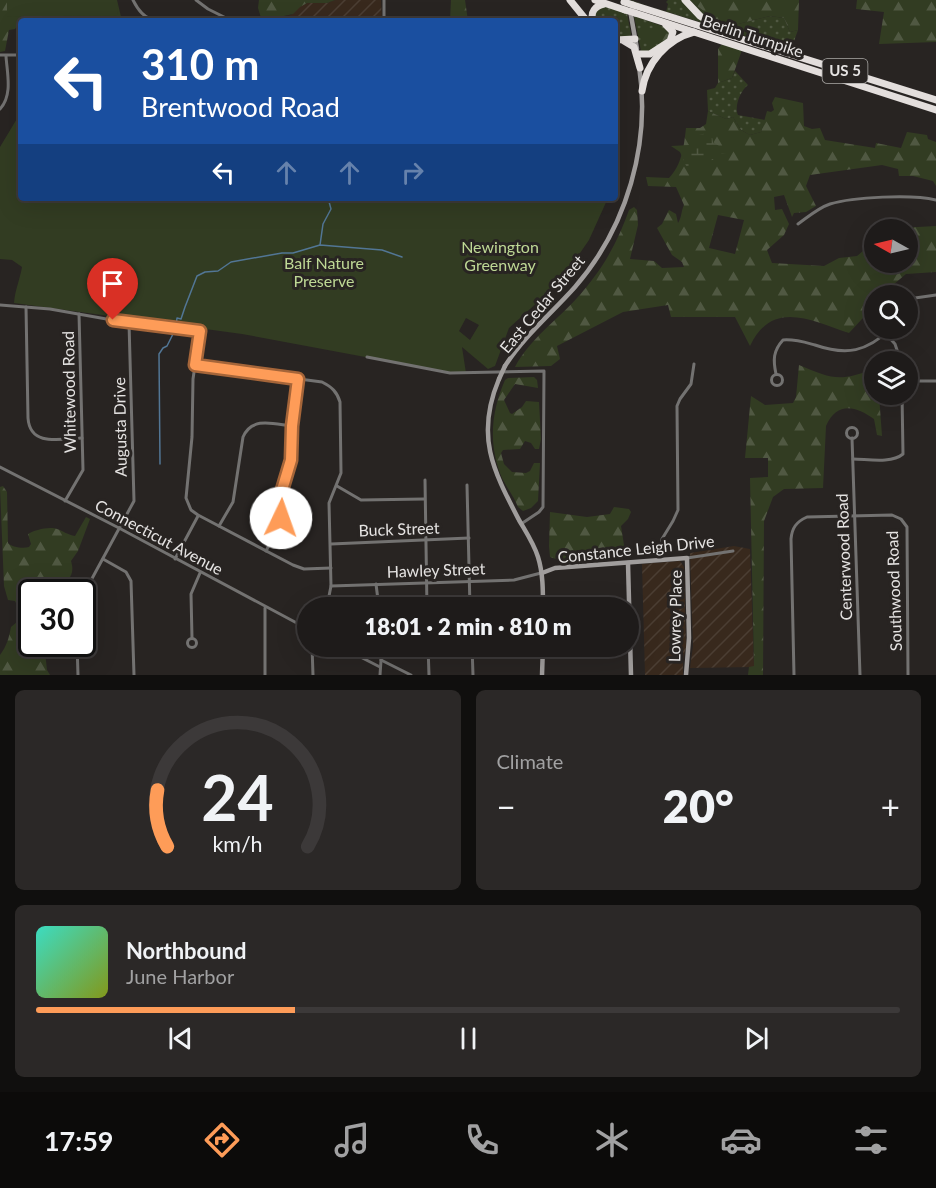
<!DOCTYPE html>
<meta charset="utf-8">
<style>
:root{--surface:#1e1b1a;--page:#2b2827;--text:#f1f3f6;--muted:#a1a1a2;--line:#3c3939;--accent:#fe9c58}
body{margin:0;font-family:Lato,sans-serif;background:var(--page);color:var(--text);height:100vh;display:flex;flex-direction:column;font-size:22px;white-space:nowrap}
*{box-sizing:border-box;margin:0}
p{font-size:20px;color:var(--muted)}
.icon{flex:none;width:33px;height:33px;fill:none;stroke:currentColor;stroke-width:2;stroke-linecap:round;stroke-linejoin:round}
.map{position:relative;height:675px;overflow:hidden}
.panel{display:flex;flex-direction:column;gap:15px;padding:15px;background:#100f0e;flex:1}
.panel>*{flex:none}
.banner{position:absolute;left:18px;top:18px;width:600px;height:183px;border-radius:6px;box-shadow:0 6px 24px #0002,0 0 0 2px var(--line);background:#1a4fa0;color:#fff;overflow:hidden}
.needle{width:39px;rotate:278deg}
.controls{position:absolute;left:864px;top:219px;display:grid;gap:12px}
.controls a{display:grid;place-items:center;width:54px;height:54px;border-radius:50%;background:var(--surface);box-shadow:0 6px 24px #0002,0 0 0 2px var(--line);font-size:30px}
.speed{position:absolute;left:18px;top:579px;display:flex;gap:12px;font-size:30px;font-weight:700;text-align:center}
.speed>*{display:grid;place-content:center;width:78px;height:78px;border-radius:50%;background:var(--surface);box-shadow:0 6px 24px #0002,0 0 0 2px var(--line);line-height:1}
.speed .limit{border:3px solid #111;border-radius:9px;background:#fff;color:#111}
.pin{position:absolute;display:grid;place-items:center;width:51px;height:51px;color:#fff;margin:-62px -26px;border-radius:50% 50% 50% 0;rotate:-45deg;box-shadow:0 0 6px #0007}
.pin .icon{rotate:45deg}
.me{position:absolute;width:66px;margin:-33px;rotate:3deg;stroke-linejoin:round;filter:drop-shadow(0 0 4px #0008)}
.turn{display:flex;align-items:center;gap:21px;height:126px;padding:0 24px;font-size:27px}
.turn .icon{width:78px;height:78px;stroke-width:2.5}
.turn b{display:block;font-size:42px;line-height:51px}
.lanes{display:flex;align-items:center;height:57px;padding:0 24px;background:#0003;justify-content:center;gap:30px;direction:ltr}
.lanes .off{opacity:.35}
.big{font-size:45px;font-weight:800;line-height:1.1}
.panel .tile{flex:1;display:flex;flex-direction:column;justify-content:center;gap:9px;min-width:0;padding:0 21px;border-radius:9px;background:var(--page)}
.panel .dial{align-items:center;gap:0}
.dial svg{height:156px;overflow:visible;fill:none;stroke:var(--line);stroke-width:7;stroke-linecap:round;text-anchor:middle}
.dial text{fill:var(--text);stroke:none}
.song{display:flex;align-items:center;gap:18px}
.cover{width:72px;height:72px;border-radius:9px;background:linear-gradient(135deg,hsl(170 70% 55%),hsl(70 70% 35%))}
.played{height:6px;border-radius:3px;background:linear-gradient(90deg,var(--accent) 30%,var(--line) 30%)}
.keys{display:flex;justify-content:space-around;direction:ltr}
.heat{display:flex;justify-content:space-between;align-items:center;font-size:33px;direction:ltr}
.panel .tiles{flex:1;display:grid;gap:15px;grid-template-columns:1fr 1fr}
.tile:last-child{grid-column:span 2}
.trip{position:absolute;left:297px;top:597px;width:342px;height:60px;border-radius:30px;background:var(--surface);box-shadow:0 6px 24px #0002,0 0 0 2px var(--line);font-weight:800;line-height:60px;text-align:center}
.dock{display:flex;height:96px;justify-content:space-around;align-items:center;background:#0c0b0a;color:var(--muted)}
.dock .icon{width:42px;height:42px}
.dock .on{color:var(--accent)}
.dock b{font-size:27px;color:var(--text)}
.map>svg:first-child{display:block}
.industrial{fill:url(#industrial-furrows)}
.grass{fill:url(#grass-dots)}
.forest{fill:url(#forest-firs);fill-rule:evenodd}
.wetland{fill:url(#wetland-marsh)}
.park{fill:#323c22;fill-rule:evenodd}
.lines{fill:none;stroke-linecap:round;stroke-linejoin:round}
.stream{stroke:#527695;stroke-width:1.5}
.street{stroke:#737271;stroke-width:3}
.secondary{stroke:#a09d9c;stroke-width:4.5}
.highway{stroke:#e3dedc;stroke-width:7}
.secondary-bridge{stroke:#a09d9c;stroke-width:4.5}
.highway-bridge{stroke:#e3dedc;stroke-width:7}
.route-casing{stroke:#a56539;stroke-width:15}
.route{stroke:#fe9c58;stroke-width:10}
.labels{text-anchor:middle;stroke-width:6;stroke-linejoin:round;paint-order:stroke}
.shield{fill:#282422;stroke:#acaaa8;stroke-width:1.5}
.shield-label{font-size:15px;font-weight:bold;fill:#e5e3e2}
.street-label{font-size:16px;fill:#e5e3e2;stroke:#282422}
.park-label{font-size:16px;fill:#bed895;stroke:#282422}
</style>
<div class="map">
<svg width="936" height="675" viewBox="0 0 936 675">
<defs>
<pattern id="industrial-furrows" width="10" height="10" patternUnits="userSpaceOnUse" patternTransform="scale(1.5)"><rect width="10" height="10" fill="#38291d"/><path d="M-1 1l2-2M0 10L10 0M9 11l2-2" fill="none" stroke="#4b3e33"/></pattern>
<pattern id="grass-dots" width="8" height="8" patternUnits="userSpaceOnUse" patternTransform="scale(1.5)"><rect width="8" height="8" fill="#323c22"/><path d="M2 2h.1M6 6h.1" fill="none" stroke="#505842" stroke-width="1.8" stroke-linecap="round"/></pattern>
<pattern id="forest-firs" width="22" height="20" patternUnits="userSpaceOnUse" patternTransform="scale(1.5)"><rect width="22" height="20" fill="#323c22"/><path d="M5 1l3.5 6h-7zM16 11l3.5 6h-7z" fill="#505842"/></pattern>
<pattern id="wetland-marsh" width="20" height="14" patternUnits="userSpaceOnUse" patternTransform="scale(1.5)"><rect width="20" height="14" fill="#323c22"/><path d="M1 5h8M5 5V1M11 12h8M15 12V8" fill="none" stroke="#505842"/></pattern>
</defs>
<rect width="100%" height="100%" fill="#282422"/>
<g class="industrial">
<path d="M 335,0 L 381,0 L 382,21 L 277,21 L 279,17 L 291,15 L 300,6 L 307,3 L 327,3 Z"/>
<path d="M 734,546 L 750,549 L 754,667 L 690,668 L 693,646 L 690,553 Z"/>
<path d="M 680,561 L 684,567 L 686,647 L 683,661 L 683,675 L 645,675 L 642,564 Z"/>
</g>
<g class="grass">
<path d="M 631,0 L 666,12 L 668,4 L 666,2 L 668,0 L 683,0 L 706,24 L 700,22 L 632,1 Z"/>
<path d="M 689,0 L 720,23 L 730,26 L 770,16 L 784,18 L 790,32 L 798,30 L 793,44 L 787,43 L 786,46 L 774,45 C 740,34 714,29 689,0 Z"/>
<path d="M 604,6 L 627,13 L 631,34 L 629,38 L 615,37 L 615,21 L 596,21 L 595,12 Z"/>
<path d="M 634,16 L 668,28 L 671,35 L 650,52 L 641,51 Z"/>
<path d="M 735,71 L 748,85 C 740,91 734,107 738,115 L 765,120 L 761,132 L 750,135 L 741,130 L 733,117 L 726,119 L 708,111 L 707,90 L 715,88 L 718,83 L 732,78 Z"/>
</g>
<g class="forest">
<path d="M 0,0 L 30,0 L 27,18 L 21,21 L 15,29 L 9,30 L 5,51 L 0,52 Z"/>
<path d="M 53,0 L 117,0 L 121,17 L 123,21 L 101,21 L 96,18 L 86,21 L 55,21 Z"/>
<path d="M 259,0 L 335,0 L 327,3 L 307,3 L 300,7 L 293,14 L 279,17 L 277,21 L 262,21 L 258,8 Z"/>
<path d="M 451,0 L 465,0 L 468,21 L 450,21 Z"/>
<path d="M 689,0 L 799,0 L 798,30 L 790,32 L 784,18 L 770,16 L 730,26 L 720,23 Z"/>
<path d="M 857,0 L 936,0 L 936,42 L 879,44 L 884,12 L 856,9 Z"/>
<path d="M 647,27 L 668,34 L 670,37 L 664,43 C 651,44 637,45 640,28 Z"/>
<path d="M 722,44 L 742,50 L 732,78 L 718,83 L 718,49 Z"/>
<path d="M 775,97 L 803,103 L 804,126 L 812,129 L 820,128 L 825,140 L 875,148 L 876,143 L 901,148 L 907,132 L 927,135 L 928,139 L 936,142 L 936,186 L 933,181 L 913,176 L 899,176 L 898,169 L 882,165 L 810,175 L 806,186 L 816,206 L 806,212 L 794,213 L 792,217 L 784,195 L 774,197 L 775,210 L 782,209 L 789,224 L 784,235 L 767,250 L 772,263 L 824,266 L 839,258 L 857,256 L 869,246 L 871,237 L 874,235 L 874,262 L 908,262 L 908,230 L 882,229 L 936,226 L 936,272 L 906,274 L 881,295 L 874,296 L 874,306 L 849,333 C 811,320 772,299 750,346 L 735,317 L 671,317 L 668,305 L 623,312 L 557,346 L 560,359 L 551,366 L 515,367 C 530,339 555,322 577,298 C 602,270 616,246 629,210 L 634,207 L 637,210 L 638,225 L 630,259 L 654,261 L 662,268 L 684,267 L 682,262 L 672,255 L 657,228 L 662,224 L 669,210 L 676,214 L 678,223 C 682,217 681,211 684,205 L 676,187 L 648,186 L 646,177 L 669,178 C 682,165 684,146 686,128 L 700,128 L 706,124 L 708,111 L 726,119 L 733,117 L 741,130 L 750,135 L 761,132 L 767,111 L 771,112 L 774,110 L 772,103 ZM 718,215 L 744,220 L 735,254 L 709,248 Z"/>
<path d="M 799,365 C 832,379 839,382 874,369 L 874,394 L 879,395 L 882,436 L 877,435 L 874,419 C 856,406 837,401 826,426 L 823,488 L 784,489 L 773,497 L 764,521 L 763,675 L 748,675 L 749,667 L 754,666 L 750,478 L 768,477 L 768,458 L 745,458 L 751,396 L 765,405 L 793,403 L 796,397 Z"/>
<path d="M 534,377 L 537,380 L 538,388 L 515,384 L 504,400 L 510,413 L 512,414 L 522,407 L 526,401 L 539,402 L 541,439 L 539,449 L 535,449 L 531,443 L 525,441 L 520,449 L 503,450 L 501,453 L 504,464 L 512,472 L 526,473 L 530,471 L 534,463 L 540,463 L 538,501 L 531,508 L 523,511 L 518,507 C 514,497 507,488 502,478 C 488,445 491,412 505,380 L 508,378 Z"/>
<path d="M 3,486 L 7,492 L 8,543 C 11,547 23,549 29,547 L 31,544 L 28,534 C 34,530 50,526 57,529 C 63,531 68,535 75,536 L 86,517 L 90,519 L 78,551 L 71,561 C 76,577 66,580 58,592 L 32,592 L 31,637 L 26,637 L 24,645 L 26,648 L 33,652 L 45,652 L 47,670 L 50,675 L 0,675 L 0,655 C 7,646 9,637 11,627 C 23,618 21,613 15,601 L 8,600 L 4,586 L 0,487 Z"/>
<path d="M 614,507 L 629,509 L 631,512 L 628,519 L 621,526 L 624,545 L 622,557 L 562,561 L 550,557 L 549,546 L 550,512 L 587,517 L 610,514 Z"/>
</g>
<path class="wetland" d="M 711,132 L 713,142 L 722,148 L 723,151 L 726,151 L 726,153 L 721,154 L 718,158 L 694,166 L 692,169 L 687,168 L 680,152 L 671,146 L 690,145 L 691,137 Z"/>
<g class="park">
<path d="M 7,0 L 117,0 L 118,15 L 7,17 Z"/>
<path d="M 21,112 L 21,198 L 608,198 L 589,240 L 569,269 L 551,290 L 509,328 L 495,366 L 488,369 L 462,347 L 466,373 L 451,373 L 242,334 L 14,303 C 15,290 20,279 22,267 L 12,260 L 0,259 L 0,147 ZM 466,318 L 479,325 L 470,340 L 459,331 Z"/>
</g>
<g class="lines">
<g class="stream">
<path d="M 320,245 L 323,224 L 331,209 L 328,198"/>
<path d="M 176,326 L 177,318 L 181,319 L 185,307 L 197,276 L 205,272 L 218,271 L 231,262 L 282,253 L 293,253 L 320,245 L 382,250 L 402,257"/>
<path d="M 160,464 L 159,354 L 163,348 L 167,346 L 175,330"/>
</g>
<g class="street">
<path d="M 133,0 C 138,10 144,18 156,21"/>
<path d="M 196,0 L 208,9 L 232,21"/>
<path d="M 384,0 L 384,21"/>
<path d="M 0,55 L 21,55"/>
<path d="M 0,109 C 13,95 7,73 6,56"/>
<path d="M 798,224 C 808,217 818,208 830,204 C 853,197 912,194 936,200"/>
<path d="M 0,305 L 50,309 L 129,323 L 200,331 L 193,379 L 192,437 L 186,498 L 191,510 L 198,515 L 293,565 L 304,569 L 331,568"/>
<path d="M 26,307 L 28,418 C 30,447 60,439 82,438"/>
<path d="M 908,309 L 915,298 L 936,295"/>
<path d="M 886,334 L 895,344 L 901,362"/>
<path d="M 367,357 L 450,373 L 544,371 L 543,507 L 539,512 L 521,524"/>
<path d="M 195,365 L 322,382 C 332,387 337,392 340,402 L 341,473 L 329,503 L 331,586 L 329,596 L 324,608"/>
<path d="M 776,374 C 773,360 773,351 783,340 C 795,339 804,342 815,345 C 847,356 866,352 892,328"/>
<circle cx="777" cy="380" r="5.5"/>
<path d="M 908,381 L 936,381"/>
<circle cx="852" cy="433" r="5.5"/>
<path d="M 852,438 L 860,675"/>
<path d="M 853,459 C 867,459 891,464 903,454 L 902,394"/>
<path d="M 0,467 L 119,528 L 308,629"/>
<path d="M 425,480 L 427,608"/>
<path d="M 467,485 L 470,608"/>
<path d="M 337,486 L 361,500 L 424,499"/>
<path d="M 65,501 L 83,470 L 79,314"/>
<path d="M 219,526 L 233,502 L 243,437 C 252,416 274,424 292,426"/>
<path d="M 331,544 L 469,538"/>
<path d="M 266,551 L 279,526 L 282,490 L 291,460 L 292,426 L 298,379"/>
<path d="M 687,558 L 733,551"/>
<path d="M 103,559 L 126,572 L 131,581 L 134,675"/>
<path d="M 175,559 L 198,516"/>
<path d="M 662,560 L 662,539 L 673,521 L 678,510 L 677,406 L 680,399 L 691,384 L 694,364"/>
<path d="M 376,584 L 379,608"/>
<path d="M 331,586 L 514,580 L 541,573"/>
<path d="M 82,597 L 134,501 L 129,323"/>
<path d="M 192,638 L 191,594 L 200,573"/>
<circle cx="192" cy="643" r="4.5"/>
<path d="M 77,644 L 78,675"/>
<path d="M 312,646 L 313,675"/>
<path d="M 339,646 L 380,667"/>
<path d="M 428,646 L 429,675"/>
<path d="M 472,646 L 473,675"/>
<path d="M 381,660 L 411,675"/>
<path d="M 265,675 L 265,608"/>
<path d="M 380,675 L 382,646"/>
<path d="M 794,675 L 791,539 C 792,528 796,522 807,517 L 892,515 L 901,519 L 907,527 L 908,675"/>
</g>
<g class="secondary">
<path d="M 630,10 L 637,49"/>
<path d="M 505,366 C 524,336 552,313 575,287 C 627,227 651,144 639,66"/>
<path d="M 499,379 C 475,436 493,470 519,520 C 526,532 534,544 538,557 C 543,573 543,590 543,608"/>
<path d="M 628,563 L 631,675"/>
<path d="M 542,573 L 555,568 L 687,558 L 689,638 L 686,675"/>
<path d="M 542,675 L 543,646"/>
</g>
<g class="highway">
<path d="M 570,0 L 587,21"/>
<path d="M 595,0 L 625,10"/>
<path d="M 685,0 L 700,16 L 722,30"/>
<path d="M 633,5 L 936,100"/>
<path d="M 635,13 L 936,110"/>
<path d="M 593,21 C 590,12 595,6 604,4"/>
<path d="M 615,40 L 635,39"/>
<path d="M 624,41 L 634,47 L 640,68"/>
<path d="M 638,54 L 650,54 L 670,41 L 673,32 L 666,25"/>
<path d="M 642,91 C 646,63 667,39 694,32"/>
</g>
<path class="secondary-bridge" d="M 499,379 L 505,366"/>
<g class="highway-bridge">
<path d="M 624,2 L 633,5"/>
<path d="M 625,10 L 635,13"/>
</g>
</g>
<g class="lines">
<defs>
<path id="route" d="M 113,320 L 200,331 L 195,365 L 298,379 L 292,426 L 291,460 L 282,490 L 281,518"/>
</defs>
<use href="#route" class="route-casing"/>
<use href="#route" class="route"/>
</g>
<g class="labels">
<rect class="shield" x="822.5" y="59" width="45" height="24" rx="4.5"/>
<g class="shield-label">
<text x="845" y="76">US 5</text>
</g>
<g class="street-label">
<text transform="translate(753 36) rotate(18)" y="6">Berlin Turnpike</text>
<text transform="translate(542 304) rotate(-50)" y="6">East Cedar Street</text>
<text transform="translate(69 392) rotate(-91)" y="6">Whitewood Road</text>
<text transform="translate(120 427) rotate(-91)" y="6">Augusta Drive</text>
<text transform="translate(399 529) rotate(-2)" y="6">Buck Street</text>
<text transform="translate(159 537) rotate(28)" y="6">Connecticut Avenue</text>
<text transform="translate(636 549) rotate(-6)" y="6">Constance Leigh Drive</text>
<text transform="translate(844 557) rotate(-92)" y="6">Centerwood Road</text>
<text transform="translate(436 570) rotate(-2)" y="6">Hawley Street</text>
<text transform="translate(894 591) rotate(-92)" y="6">Southwood Road</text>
<text transform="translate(675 616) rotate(-89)" y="6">Lowrey Place</text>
</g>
<g class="park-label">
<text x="500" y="253">Newington<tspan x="500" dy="18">Greenway</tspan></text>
<text x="324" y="269">Balf Nature<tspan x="324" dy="18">Preserve</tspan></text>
</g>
</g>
</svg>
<div class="controls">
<a><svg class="needle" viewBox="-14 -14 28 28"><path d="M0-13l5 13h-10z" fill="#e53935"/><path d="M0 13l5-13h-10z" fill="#a1a1a2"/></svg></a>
<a><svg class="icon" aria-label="search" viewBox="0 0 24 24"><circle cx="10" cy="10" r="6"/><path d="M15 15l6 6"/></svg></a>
<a><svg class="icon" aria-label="layers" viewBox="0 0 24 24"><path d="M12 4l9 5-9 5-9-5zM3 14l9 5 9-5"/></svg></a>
</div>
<div class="speed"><div class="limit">30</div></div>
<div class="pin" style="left:113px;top:320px;background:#d93025"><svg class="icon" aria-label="arrive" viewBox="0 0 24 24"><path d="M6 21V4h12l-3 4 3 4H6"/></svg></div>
<svg class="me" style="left:281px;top:518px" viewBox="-20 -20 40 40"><circle r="19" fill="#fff"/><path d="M0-13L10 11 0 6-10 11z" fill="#fe9c58"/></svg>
<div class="trip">18:01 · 2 min · 810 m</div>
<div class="banner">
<div class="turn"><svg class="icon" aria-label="left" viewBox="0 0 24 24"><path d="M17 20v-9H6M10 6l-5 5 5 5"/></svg><div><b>310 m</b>Brentwood Road</div></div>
<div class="lanes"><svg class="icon" aria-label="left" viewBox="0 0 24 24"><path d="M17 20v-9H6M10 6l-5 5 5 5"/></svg><svg class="icon off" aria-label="ahead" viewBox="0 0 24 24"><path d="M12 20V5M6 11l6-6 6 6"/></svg><svg class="icon off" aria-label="ahead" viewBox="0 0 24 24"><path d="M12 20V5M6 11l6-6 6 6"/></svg><svg class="icon off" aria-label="right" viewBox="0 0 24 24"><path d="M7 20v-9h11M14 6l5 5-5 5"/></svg></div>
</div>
</div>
<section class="panel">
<div class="tiles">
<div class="tile dial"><svg viewBox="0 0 100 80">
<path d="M14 69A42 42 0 1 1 86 69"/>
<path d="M14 69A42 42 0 0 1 9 40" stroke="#fe9c58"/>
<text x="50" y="56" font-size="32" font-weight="700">24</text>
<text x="50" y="72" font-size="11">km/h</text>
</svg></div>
<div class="tile"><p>Climate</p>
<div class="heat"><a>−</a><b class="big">20°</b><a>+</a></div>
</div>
<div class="tile">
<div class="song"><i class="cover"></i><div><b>Northbound</b><p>June Harbor</p></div></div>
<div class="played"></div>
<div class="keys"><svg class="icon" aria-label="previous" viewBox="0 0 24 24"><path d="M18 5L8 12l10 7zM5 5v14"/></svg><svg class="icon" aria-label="pause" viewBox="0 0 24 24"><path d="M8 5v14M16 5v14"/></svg><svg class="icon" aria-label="next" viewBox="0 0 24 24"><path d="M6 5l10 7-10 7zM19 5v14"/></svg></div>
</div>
</div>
</section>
<nav class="dock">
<b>17:59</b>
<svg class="icon on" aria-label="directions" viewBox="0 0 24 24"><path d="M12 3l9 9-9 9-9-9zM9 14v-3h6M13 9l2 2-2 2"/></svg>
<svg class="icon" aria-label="music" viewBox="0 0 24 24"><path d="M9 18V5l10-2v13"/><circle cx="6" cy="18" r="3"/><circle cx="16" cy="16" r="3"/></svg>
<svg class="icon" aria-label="phone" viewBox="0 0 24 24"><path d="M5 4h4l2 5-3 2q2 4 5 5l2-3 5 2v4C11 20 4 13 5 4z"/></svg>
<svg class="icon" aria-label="climate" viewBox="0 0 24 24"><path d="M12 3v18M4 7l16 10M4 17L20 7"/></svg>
<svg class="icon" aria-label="car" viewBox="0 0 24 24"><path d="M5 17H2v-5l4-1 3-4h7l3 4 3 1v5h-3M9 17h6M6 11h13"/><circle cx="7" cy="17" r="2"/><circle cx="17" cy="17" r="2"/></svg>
<svg class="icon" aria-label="filters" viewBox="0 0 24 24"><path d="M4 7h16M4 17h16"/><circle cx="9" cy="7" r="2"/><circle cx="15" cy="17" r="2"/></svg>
</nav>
